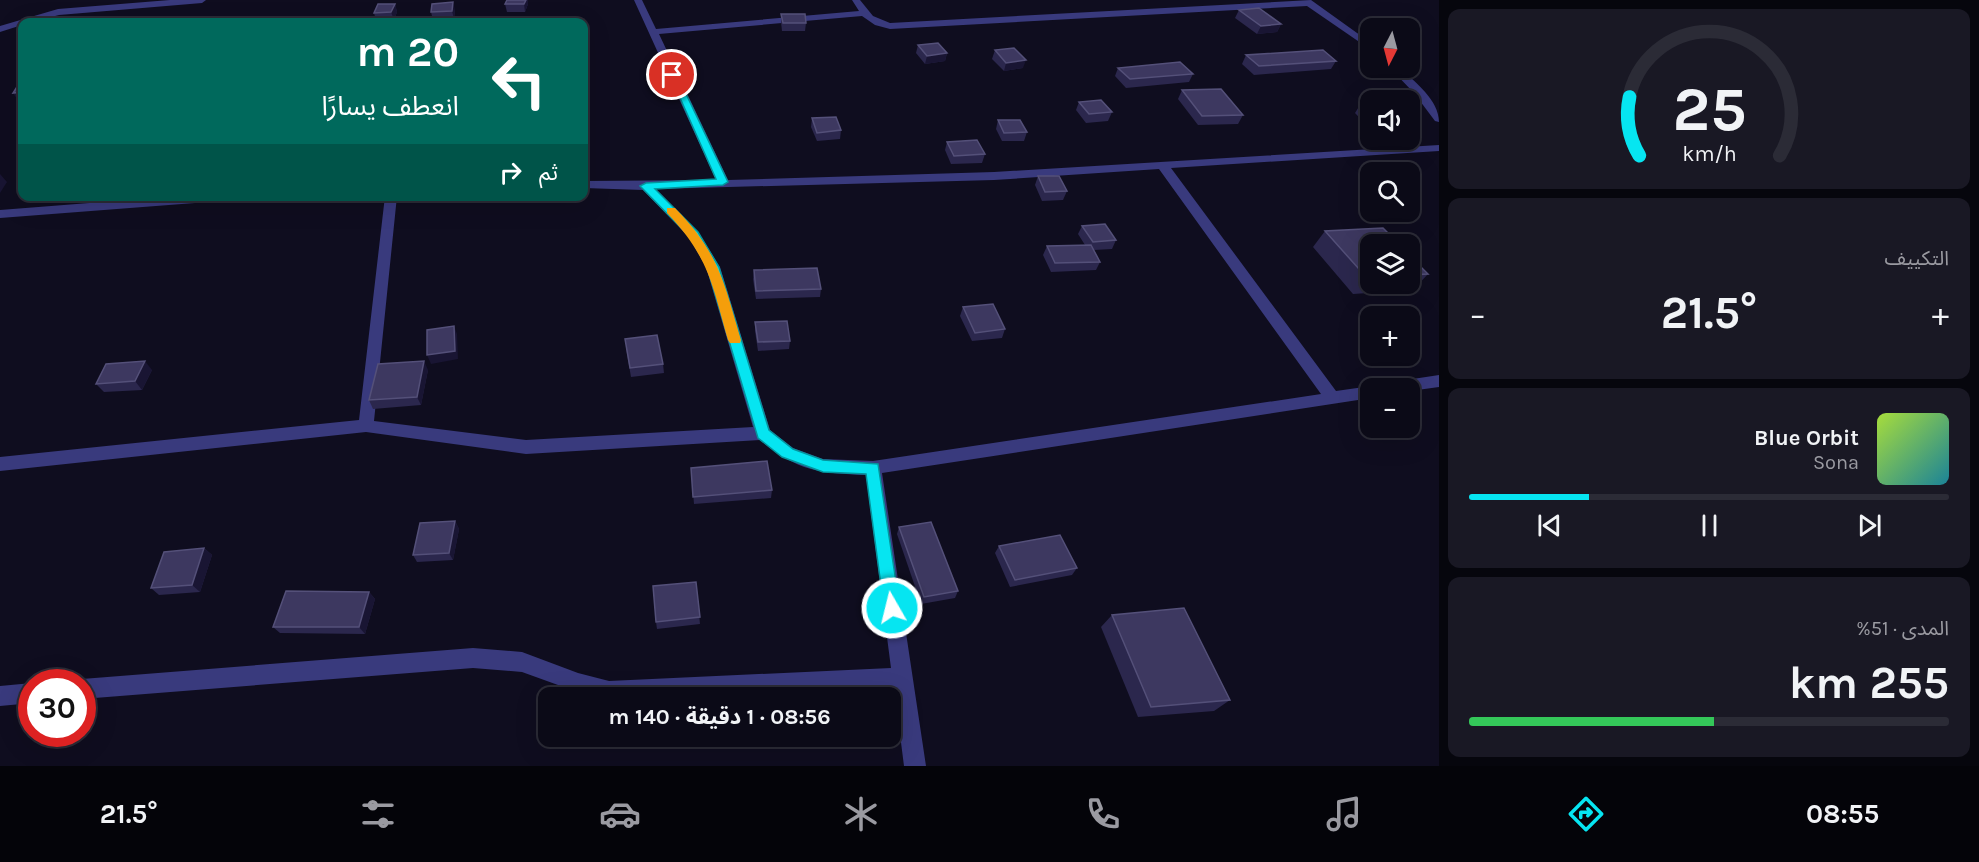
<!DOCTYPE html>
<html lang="ar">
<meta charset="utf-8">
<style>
:root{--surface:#0b0a17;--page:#191824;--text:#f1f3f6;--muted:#9a9aa1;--line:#2b2b36;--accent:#06e5f1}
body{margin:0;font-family:Karla,"Noto Sans Arabic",sans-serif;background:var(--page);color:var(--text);direction:rtl;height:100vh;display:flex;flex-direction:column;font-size:22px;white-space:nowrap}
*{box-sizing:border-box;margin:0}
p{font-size:20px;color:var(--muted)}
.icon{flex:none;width:33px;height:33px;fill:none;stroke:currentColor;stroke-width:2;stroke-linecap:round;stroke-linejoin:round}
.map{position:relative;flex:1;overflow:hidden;direction:ltr}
.side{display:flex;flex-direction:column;gap:9px;padding:9px;background:#06060d;width:540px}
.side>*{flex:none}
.guide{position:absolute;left:18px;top:18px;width:570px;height:183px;border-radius:12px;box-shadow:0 6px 24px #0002,0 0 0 2px var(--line);direction:rtl;background:#00695c;color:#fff;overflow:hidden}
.needle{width:39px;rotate:186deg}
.tools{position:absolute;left:1360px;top:18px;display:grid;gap:12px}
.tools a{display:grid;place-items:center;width:60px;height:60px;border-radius:12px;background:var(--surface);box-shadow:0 6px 24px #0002,0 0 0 2px var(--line);font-size:30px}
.speed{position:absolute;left:18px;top:669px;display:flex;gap:12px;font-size:30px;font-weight:700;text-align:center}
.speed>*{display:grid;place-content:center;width:78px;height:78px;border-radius:50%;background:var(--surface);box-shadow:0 6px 24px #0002,0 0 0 2px var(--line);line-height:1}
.speed .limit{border:9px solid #d22;background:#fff;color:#111}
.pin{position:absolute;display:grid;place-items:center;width:51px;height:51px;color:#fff;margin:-26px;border:3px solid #fff;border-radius:50%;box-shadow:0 2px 6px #0007}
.me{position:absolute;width:66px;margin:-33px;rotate:352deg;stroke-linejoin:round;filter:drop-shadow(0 0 4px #0008)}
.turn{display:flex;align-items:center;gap:21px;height:126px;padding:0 30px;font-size:27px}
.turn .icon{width:78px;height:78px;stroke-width:2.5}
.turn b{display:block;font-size:42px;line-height:51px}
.then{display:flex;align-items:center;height:57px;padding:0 30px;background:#0003;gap:12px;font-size:22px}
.big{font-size:45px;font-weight:700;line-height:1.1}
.side .tile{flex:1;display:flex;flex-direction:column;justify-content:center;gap:9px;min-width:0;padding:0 21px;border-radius:12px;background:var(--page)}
.side .dial{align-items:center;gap:0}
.dial svg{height:156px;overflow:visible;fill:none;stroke:var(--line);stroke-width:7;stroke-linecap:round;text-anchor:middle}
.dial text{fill:var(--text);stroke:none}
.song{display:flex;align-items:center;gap:18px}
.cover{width:72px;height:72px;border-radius:9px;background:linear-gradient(135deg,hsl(80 70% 55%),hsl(190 70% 35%))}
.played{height:6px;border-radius:3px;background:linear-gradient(90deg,var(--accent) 25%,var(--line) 25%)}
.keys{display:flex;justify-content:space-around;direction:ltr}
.heat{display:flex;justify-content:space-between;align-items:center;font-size:33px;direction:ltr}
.charge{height:9px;border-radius:4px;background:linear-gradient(90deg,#34c759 51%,var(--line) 0)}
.trip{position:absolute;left:538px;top:687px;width:363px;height:60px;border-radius:12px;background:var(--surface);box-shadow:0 6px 24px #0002,0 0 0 2px var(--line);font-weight:700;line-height:60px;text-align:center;direction:rtl}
.menu{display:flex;height:96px;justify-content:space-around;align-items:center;background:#040409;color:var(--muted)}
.menu .icon{width:42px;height:42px}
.menu .selected{color:var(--accent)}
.menu b{font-size:27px;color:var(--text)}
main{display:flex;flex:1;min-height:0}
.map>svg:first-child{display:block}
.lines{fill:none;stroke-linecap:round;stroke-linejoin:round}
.street{fill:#393a7d;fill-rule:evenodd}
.wall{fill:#2b274d}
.shaded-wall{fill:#191533}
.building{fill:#3d3860;stroke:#545079;stroke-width:1.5}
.route{fill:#06e5f1;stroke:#04959d;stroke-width:1.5}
.slow{fill:#f59e0b}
</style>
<main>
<section class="side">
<div class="tile dial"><svg viewBox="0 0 100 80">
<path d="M14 69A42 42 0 1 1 86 69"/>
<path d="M14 69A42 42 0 0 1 9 39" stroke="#06e5f1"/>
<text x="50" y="56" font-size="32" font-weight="700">25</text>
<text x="50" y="72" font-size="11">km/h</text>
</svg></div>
<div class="tile"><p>التكييف</p>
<div class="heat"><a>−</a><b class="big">21.5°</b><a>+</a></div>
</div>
<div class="tile">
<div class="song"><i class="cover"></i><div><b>Blue Orbit</b><p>Sona</p></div></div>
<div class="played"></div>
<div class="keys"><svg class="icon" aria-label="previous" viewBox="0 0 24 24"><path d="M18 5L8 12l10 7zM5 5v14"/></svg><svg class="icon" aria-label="pause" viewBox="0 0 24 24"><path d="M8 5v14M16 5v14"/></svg><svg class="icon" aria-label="next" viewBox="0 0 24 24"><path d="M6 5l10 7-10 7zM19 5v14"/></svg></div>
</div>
<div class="tile"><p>المدى · 51%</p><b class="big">255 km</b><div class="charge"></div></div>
</section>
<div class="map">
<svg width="1439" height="766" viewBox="0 0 1439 766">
<rect width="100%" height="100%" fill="#0f0d1f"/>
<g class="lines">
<g class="street">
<path d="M 170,0 L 206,0 L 202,3 L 59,15 L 32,22 L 22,22 L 22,25 L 0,32 L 0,26 L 58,9 Z"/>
<path d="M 634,0 L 642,0 L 656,29 L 859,11 L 852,0 L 860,0 L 873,16 L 890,23 L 1311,0 L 1371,43 L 1371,50 L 1307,6 L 890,29 L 875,25 L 862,16 L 659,34 L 728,180 L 994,172 L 1439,145 L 1439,151 L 1171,168 L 1336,391 L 1371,386 L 1377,388 L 1371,388 L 1371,398 L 882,473 L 926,766 L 904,766 L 894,687 L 680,698 L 594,698 L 522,672 L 473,668 L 82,699 L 82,682 L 75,682 L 82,679 L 473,648 L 522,652 L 578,673 L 609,681 L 891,668 L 866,475 C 819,473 797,471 760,440 L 526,454 L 366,432 L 0,471 L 0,457 L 359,420 L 385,196 L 397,196 L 374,421 L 526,440 L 753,427 L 706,267 L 689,237 L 643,190 L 584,188 L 584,181 L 716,180 ZM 1159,169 L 1321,394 L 873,461 L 823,459 L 793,448 L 770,430 L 720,267 L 698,232 L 656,189 L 994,180 Z"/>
<path d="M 1390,68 L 1400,68 C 1415,82 1439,100 1439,122 L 1435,121 L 1414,93 Z"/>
<path d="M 179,196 L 240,196 L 234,200 L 0,218 L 0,210 Z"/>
<path d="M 1439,375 L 1439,387 L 1410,391 L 1410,388 L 1385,388 L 1388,384 L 1393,382 Z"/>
<path d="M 32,683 L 32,703 L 0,706 L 0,686 Z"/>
</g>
</g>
<g class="wall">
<path d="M 528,0 L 528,4 L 525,12 L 507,12 L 505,4 Z"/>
<path d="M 395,4 L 397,12 L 394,20 L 376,20 L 374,13 Z"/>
<path d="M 455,10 L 454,19 L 433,20 L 431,12 Z"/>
<path d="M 1239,10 L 1281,24 L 1277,32 L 1257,34 L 1235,18 Z"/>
<path d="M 781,14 L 806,23 L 805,31 L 782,31 L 781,22 Z"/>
<path d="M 918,45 L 947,53 L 945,61 L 925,64 L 916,53 Z"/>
<path d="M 995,50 L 1023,68 L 1004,71 L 992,59 Z"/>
<path d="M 1246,55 L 1336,61 L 1331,69 L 1254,75 L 1242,64 Z"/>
<path d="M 1118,68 L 1193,74 L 1189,82 L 1126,88 L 1115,76 Z"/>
<path d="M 1182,90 L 1243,115 L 1238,124 L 1198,125 L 1178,99 Z"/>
<path d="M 1079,102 L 1112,112 L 1108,121 L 1086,123 L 1076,110 Z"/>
<path d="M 1360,105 L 1371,105 L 1371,130 L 1355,113 Z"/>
<path d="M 812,118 L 841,130 L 840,139 L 817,141 L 811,127 Z"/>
<path d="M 998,120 L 1027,132 L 1024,141 L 1002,141 L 996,129 Z"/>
<path d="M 947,142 L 985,154 L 982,163 L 951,164 L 945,150 Z"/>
<path d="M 1038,176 L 1067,191 L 1063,200 L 1042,201 L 1035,185 Z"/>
<path d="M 1082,226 L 1116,240 L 1112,249 L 1094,250 L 1100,262 L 1096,270 L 1051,272 L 1043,255 L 1047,246 L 1085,245 L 1078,234 Z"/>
<path d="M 1325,231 L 1371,244 L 1371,284 L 1410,284 L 1410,256 L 1428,274 L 1413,290 L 1353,294 L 1313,247 Z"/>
<path d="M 754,270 L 821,289 L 820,297 L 756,299 L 753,279 Z"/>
<path d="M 963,307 L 1005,329 L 1002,338 L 972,341 L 960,316 Z"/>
<path d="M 755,322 L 790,341 L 789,349 L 758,351 L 755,331 Z"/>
<path d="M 626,348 L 663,364 L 664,373 L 631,377 Z"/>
<path d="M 152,370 L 142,390 L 104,392 L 96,384 Z"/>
<path d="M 428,370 L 421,405 L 373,409 L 369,400 Z"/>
<path d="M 691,468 L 772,490 L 771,498 L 694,504 Z"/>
<path d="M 455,521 L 459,529 L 453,560 L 417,562 L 413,555 Z"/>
<path d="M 899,527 L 958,591 L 955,598 L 921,604 L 897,534 Z"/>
<path d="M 999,546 L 1077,568 L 1072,575 L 1010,587 L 995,553 Z"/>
<path d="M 204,548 L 212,555 L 200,592 L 159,595 L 151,588 Z"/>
<path d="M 696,582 L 700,624 L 657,629 L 656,622 Z"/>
<path d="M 369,592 L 375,599 L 365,634 L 280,633 L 273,627 Z"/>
<path d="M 1112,615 L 1230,700 L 1214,711 L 1138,717 L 1101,627 Z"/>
</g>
<g class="shaded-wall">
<path d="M 526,0 L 528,0 L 528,4 L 525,12 L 524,4 Z"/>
<path d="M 453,2 L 455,10 L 454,19 L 452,11 Z"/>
<path d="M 395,4 L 397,12 L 394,20 L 391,12 Z"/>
<path d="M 1281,24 L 1277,32 L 1257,34 L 1261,26 Z"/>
<path d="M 947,53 L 945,61 L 925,64 L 927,56 Z"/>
<path d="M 1026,60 L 1023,68 L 1004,71 L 1006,63 Z"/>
<path d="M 22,92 L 22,101 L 19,102 L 13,93 Z"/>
<path d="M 0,174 L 7,182 L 0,193 Z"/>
<path d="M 454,326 L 457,334 L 458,359 L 431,364 L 427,355 Z"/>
<path d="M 145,361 L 152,370 L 142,390 L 135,381 Z"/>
<path d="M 424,361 L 428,370 L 421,405 L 417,397 Z"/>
<path d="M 455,521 L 459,529 L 453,560 L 449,553 Z"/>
<path d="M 204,548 L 212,555 L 200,592 L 192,585 Z"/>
<path d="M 369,592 L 375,599 L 365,634 L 359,627 Z"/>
</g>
<g class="building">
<path d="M 507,0 L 526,0 L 524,4 L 505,4 Z"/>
<path d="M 453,2 L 452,11 L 431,12 L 432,4 Z"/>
<path d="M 378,4 L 395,4 L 391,12 L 374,13 Z"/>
<path d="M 1259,8 L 1281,24 L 1261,26 L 1239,10 Z"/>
<path d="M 781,14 L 805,14 L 806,23 L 783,23 Z"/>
<path d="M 938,43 L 947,53 L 927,56 L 918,45 Z"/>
<path d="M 1014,48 L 1026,60 L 1006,63 L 995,50 Z"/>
<path d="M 1323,50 L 1336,61 L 1259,66 L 1246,55 Z"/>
<path d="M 1180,62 L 1193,74 L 1130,79 L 1118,68 Z"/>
<path d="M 20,82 L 22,82 L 22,92 L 13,93 Z"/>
<path d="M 1221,89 L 1243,115 L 1202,116 L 1182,90 Z"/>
<path d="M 1101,100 L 1112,112 L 1089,114 L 1079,102 Z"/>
<path d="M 1360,105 L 1371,105 L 1371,115 Z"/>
<path d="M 836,117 L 841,130 L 817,133 L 812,118 Z"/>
<path d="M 998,120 L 1020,120 L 1027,132 L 1004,133 Z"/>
<path d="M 977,140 L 985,154 L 954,156 L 947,142 Z"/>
<path d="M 1038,176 L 1059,176 L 1067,191 L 1045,192 Z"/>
<path d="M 1105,224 L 1116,240 L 1093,242 L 1082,226 Z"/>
<path d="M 1383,228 L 1399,244 L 1371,244 L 1371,277 L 1367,278 L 1325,231 Z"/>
<path d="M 1091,245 L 1100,262 L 1055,263 L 1047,246 Z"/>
<path d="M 1410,256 L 1428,274 L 1410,275 Z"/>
<path d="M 817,268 L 821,289 L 756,291 L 754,270 Z"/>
<path d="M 993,304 L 1005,329 L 975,333 L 963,307 Z"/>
<path d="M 787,321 L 790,341 L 758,342 L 755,322 Z"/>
<path d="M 454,326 L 455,351 L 427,355 L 427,330 Z"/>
<path d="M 657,335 L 663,364 L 630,368 L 625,339 Z"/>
<path d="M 145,361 L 135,381 L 96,384 L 106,364 Z"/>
<path d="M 424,361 L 417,397 L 369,400 L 378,364 Z"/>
<path d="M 767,461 L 772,490 L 693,497 L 691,468 Z"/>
<path d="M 455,521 L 449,553 L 413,555 L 420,523 Z"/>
<path d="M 931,522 L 958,591 L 924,597 L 899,527 Z"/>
<path d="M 1060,535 L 1077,568 L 1015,580 L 999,546 Z"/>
<path d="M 204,548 L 192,585 L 151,588 L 164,552 Z"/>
<path d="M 696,582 L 700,617 L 656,622 L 653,586 Z"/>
<path d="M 286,591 L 369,592 L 359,627 L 273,627 Z"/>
<path d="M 1184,608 L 1230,700 L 1151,707 L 1112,615 Z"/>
</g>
<path class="route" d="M 669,73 L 677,75 L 728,182 L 723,185 L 655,189 L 698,232 L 719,267 L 769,430 L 793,449 L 823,460 L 878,464 L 900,608 L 898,613 L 892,616 L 886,613 L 884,608 L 866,474 L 823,472 L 782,457 L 758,438 L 707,267 L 690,237 L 640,186 L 646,183 L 716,179 Z"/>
<path class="slow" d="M 667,208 L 675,208 C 719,253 724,282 741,340 L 740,343 L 730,343 L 728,340 C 712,284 709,257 667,213 Z"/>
</svg>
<div class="tools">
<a><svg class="needle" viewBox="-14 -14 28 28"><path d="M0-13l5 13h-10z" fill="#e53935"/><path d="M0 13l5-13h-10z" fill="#9a9aa1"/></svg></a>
<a><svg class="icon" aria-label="sound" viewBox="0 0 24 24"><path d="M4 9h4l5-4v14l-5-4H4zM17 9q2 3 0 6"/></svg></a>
<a><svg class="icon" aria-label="search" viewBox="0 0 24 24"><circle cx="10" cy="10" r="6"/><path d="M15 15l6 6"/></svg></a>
<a><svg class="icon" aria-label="layers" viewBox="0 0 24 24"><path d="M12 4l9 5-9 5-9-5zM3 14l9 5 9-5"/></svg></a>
<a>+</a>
<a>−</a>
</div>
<div class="speed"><div class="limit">30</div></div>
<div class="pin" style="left:672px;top:75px;background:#d93025"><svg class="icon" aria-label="arrive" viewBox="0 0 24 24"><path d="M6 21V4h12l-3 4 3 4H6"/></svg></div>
<svg class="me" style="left:892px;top:608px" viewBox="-20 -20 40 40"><circle r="17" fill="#06e5f1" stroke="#fff" stroke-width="3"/><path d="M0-11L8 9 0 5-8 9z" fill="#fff"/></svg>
<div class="trip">08:56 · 1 دقيقة · 140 m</div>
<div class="guide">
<div class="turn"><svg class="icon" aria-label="left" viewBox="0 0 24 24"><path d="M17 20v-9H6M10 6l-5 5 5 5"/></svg><div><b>20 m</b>انعطف يسارًا</div></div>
<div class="then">ثم<svg class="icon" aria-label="right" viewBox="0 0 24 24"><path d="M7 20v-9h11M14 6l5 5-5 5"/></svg></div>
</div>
</div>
</main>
<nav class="menu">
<b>08:55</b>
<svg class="icon selected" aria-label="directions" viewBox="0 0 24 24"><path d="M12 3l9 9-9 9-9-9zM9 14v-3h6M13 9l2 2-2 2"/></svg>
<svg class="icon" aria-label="music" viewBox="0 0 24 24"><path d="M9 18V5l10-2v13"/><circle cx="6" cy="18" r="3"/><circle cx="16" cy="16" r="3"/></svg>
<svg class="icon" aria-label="phone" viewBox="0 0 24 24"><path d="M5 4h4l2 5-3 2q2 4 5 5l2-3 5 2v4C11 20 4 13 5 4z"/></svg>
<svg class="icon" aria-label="climate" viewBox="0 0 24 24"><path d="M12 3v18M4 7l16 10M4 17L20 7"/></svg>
<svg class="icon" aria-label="car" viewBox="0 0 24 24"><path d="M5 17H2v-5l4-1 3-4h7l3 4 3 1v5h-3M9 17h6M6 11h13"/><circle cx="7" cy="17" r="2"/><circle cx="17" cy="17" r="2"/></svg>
<svg class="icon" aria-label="filters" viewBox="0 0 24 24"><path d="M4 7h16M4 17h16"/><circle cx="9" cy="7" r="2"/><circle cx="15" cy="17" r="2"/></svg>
<b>21.5°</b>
</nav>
